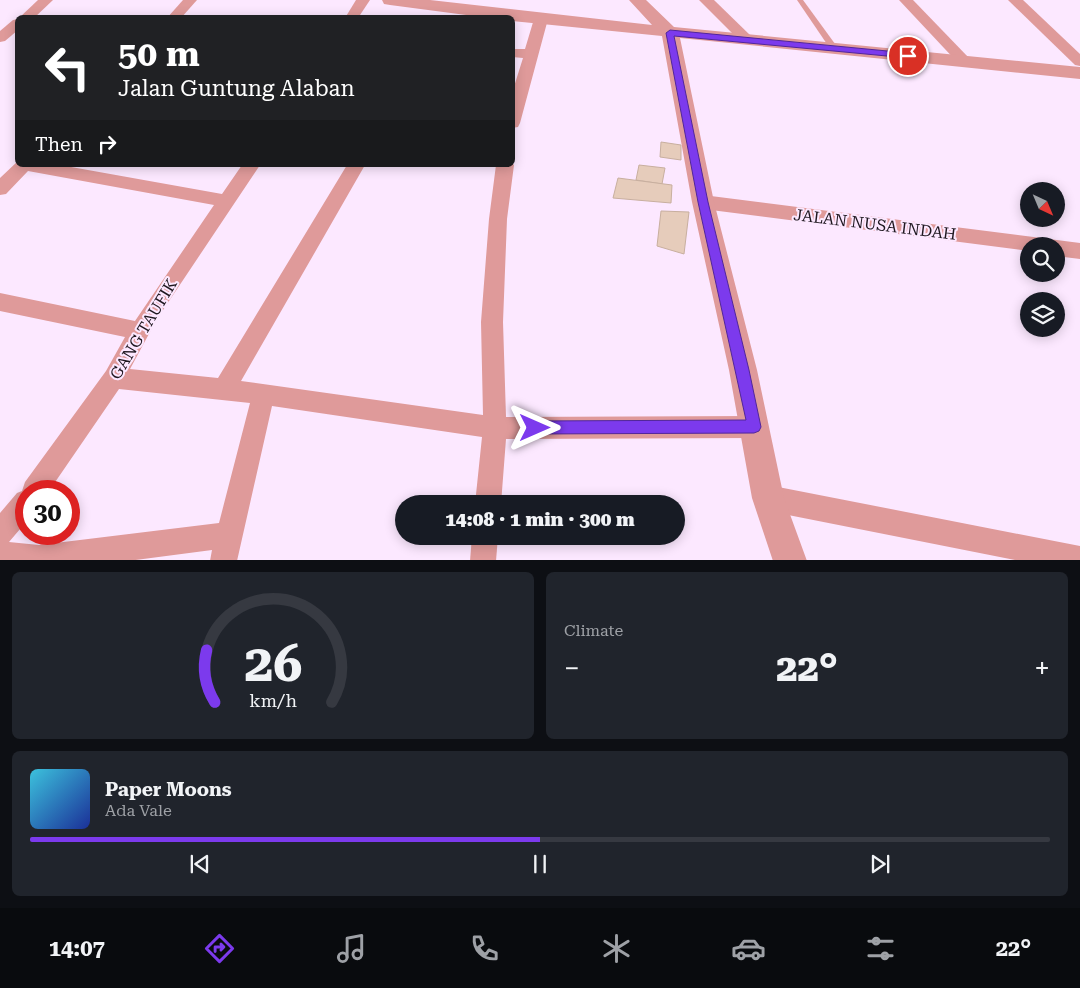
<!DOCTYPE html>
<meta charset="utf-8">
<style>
:root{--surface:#171b24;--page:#20242c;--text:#f1f3f6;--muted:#9ea1a6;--line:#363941;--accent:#7c3aed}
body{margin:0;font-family:"Roboto Serif",serif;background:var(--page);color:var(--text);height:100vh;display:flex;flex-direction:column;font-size:19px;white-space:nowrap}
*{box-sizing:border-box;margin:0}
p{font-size:16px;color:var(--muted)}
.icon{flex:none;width:28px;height:28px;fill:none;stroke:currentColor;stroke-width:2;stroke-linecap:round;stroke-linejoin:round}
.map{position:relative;height:560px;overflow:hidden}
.side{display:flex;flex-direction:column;gap:12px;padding:12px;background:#0d0f14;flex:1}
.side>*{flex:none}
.hud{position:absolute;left:15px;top:15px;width:500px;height:152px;border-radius:8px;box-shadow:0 2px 12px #0003;background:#202124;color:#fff;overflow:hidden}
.needle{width:32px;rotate:136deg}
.fabs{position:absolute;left:1020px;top:182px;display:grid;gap:10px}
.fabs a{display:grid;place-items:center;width:45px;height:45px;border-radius:50%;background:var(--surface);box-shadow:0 2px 12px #0003;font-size:25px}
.speed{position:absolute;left:15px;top:480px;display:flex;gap:10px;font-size:25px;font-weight:700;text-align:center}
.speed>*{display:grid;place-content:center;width:65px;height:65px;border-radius:50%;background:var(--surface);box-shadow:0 2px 12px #0003;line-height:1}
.speed .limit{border:8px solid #d22;background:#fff;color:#111}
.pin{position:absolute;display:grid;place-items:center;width:42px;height:42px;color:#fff;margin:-21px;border:2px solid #fff;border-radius:50%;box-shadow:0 1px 5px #0007}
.me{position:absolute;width:55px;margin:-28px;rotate:90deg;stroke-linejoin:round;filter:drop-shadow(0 0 4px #0008)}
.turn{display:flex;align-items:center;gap:18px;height:105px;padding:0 20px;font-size:22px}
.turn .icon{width:65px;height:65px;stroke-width:2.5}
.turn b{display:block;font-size:35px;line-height:42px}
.then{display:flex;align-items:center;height:48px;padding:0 20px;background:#0003;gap:10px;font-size:19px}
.big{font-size:38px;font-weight:800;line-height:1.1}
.side .card{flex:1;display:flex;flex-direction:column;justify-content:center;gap:8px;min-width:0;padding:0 18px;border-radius:8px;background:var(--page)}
.side .dial{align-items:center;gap:0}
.dial svg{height:130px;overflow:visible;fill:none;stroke:var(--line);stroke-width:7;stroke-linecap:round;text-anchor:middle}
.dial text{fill:var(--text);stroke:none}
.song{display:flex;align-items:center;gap:15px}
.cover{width:60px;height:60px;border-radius:8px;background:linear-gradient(135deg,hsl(190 70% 55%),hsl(230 70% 35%))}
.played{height:5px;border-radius:2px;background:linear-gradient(90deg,var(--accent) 50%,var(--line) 50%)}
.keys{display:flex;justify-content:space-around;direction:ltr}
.heat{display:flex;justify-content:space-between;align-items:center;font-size:28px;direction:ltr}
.side .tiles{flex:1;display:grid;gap:12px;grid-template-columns:1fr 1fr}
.card:last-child{grid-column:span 2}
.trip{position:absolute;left:395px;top:495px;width:290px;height:50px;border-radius:25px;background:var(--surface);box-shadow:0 2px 12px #0003;font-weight:800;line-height:50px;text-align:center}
.menu{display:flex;height:80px;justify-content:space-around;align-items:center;background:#090b0e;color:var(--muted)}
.menu .icon{width:35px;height:35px}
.menu .on{color:var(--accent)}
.menu b{font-size:22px;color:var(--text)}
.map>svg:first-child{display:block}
.building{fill:#e6ccbb;stroke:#c8af9f}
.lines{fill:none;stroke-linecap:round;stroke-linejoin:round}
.service{fill:#df9a9a;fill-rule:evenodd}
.minor{fill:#df9a9a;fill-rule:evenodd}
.tertiary{fill:#df9a9a;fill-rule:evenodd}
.route{fill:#7c3aed;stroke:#51269a}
.labels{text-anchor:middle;stroke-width:4;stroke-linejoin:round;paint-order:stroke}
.street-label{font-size:16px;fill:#1e171f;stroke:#fce8ff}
</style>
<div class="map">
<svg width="1080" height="561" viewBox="0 0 1080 561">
<rect width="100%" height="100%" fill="#fce8ff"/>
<g class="building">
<path d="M 661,142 L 681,145 L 681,160 L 660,157 Z"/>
<path d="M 639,165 L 665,168 L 662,184 L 636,180 Z"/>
<path d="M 618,178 L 672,185 L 671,203 L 613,198 Z"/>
<path d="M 661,211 L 689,212 L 684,254 L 657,246 Z"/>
</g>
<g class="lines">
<path class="service" d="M 797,0 L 803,0 L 838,48 L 837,50 L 831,50 Z"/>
<g class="minor">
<path d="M 38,0 L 53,0 L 34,18 L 19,18 Z"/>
<path d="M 183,0 L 197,0 L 181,18 L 167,18 Z"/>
<path d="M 356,0 L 370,0 L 358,18 L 345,18 Z"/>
<path d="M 699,0 L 714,0 L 752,37 L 754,40 L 752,43 L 742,43 Z"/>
<path d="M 899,0 L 913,0 L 969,58 L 971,61 L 969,64 L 959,64 Z"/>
<path d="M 1008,0 L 1023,0 L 1080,54 L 1080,66 L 1075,65 Z"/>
<path d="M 541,15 L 548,19 L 520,123 L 518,127 L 512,128 L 512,93 L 523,58 L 512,57 L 512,49 L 525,49 L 534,19 Z"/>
<path d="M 18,19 L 18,30 L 5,41 L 0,42 L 0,31 L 13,20 Z"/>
<path d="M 18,161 L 18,165 L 60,165 L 222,194 L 242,165 L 260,165 L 157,319 L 130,369 L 218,378 L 347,165 L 365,165 L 241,381 L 483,415 L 481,322 L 489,219 L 496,165 L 512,165 L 512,163 L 514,165 L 507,219 L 503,322 L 506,417 L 754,416 L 762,419 L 766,427 L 762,435 L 754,438 L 506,439 L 501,504 L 475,504 L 482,437 L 272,406 L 237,561 L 210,561 L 212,550 L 128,561 L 0,561 L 0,513 L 17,493 L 22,491 L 25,482 L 106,371 L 125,337 L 0,311 L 0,293 L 135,321 L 214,205 L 28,171 L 6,194 L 0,195 L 0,178 ZM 119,389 L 250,403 L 219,523 L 39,545 L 9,542 L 26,522 L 26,491 L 49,491 Z"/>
<path d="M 703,195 L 1080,243 L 1080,259 L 1056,256 L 1056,246 L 1029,246 L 1029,251 L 703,209 L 697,207 L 694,202 L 697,197 Z"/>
<path d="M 768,485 L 1080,546 L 1080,561 L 1020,561 L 768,511 L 759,507 L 755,498 L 759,489 Z"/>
<path d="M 472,536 L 498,536 L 496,561 L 470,561 Z"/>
</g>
<path class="tertiary" d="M 382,0 L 430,0 L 652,25 L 629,0 L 646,0 L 674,27 L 1080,67 L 1080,79 L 680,38 L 714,202 L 757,370 L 784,498 L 807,561 L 773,561 L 752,498 L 729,370 L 692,202 L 662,36 L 512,21 L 512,18 L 489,18 L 390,5 L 384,4 Z"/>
</g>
<path class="route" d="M 670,30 L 908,53 L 913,56 L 908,58 L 674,36 L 708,202 L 749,370 L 761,427 L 759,431 L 754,433 L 535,434 L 530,432 L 528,428 L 530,423 L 535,421 L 746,420 L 698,202 L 666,33 Z"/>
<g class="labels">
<g class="street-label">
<text transform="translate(875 224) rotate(7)" y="6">JALAN NUSA INDAH</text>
<text transform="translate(143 329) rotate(-59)" y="6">GANG TAUFIK</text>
</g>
</g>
</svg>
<div class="fabs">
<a><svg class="needle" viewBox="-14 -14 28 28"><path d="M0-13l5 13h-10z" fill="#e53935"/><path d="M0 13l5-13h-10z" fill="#9ea1a6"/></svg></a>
<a><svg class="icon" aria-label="search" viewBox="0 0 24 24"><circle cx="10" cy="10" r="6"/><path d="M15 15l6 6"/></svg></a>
<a><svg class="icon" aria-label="layers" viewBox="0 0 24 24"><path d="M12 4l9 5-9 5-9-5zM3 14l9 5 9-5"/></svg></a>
</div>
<div class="speed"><div class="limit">30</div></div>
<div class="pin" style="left:908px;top:56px;background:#d93025"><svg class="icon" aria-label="arrive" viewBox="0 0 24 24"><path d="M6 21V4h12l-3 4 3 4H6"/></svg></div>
<svg class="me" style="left:535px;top:428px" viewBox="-20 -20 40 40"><path d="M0-17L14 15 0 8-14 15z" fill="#7c3aed" stroke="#fff" stroke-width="4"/></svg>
<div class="trip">14:08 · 1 min · 300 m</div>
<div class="hud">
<div class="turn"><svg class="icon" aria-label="left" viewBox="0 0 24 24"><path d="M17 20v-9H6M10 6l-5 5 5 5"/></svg><div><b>50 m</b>Jalan Guntung Alaban</div></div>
<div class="then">Then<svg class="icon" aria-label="right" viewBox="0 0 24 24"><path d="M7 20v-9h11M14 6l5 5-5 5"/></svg></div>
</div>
</div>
<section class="side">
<div class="tiles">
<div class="card dial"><svg viewBox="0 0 100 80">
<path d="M14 69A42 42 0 1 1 86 69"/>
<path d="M14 69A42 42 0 0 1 9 37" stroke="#7c3aed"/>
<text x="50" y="56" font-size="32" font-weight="700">26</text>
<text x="50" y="72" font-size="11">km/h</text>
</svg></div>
<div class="card"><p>Climate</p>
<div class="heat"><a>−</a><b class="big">22°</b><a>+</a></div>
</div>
<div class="card">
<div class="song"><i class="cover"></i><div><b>Paper Moons</b><p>Ada Vale</p></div></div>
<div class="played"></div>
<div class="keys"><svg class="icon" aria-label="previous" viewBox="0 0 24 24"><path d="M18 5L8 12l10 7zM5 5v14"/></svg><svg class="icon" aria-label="pause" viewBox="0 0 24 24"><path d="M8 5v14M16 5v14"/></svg><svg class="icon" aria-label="next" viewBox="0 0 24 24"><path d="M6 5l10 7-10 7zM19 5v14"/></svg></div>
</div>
</div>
</section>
<nav class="menu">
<b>14:07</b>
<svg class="icon on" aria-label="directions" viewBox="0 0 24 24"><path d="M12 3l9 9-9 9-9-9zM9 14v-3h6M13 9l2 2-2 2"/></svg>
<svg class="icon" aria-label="music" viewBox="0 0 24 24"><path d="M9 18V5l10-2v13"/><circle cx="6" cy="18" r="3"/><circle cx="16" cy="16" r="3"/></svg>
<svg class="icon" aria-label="phone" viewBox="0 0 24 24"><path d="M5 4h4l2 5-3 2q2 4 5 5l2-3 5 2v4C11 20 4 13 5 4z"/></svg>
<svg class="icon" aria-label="climate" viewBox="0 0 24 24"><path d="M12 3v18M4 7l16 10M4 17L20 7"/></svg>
<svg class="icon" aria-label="car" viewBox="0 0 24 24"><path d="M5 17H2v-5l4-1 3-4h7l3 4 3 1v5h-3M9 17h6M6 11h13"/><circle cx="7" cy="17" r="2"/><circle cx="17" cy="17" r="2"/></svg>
<svg class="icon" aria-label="filters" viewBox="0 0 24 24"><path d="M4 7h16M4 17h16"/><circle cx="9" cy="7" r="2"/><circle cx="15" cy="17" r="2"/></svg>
<b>22°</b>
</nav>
